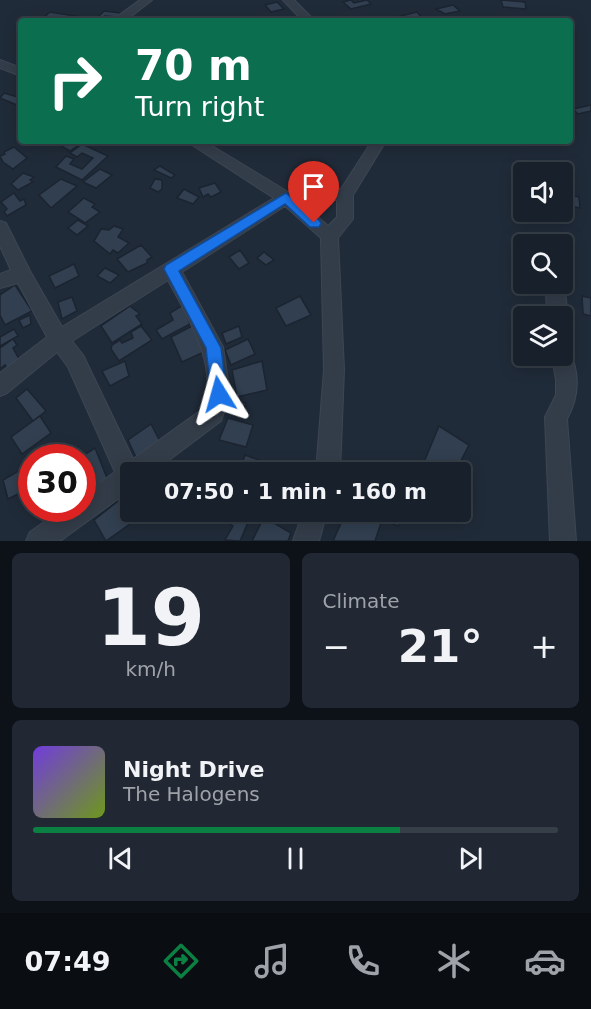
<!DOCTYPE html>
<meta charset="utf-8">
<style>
:root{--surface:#18202b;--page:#212833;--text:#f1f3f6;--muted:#9fa3a9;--line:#363e47;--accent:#0b8043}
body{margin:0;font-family:"DejaVu Sans",sans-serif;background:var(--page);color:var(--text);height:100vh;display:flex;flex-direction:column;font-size:22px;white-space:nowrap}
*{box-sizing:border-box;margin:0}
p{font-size:20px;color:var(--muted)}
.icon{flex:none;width:33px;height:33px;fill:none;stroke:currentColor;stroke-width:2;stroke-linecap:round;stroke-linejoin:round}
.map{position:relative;height:541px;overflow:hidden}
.details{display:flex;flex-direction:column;gap:12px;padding:12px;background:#0d1218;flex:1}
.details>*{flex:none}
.hud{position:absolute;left:18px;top:18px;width:555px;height:126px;border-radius:6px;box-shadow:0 3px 15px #0003,0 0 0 2px var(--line);background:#0b6e4f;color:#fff;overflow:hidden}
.tools{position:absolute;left:513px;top:162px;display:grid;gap:12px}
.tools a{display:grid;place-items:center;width:60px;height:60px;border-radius:6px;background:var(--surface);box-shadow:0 3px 15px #0003,0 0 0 2px var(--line);font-size:30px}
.speed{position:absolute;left:18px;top:444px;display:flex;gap:12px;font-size:30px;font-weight:700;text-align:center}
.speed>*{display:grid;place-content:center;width:78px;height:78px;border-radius:50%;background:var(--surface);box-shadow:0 3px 15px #0003,0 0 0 2px var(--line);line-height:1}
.speed .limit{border:9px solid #d22;background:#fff;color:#111}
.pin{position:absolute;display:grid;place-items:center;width:51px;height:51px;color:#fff;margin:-62px -26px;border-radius:50% 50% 50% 0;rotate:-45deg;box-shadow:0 0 6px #0007}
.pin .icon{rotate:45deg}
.me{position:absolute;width:66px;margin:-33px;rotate:352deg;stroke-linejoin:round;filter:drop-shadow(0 0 4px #0008)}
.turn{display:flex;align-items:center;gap:21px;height:126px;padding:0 18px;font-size:27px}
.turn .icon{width:78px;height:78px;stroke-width:2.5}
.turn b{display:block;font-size:42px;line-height:51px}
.big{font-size:45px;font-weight:600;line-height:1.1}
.details .tile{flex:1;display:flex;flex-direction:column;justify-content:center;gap:9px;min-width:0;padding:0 21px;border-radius:9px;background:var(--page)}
.details .dial{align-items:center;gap:0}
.dial b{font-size:78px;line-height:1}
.song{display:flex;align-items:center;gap:18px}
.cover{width:72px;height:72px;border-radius:9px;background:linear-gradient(135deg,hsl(260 70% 55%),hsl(80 70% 35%))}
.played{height:6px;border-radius:3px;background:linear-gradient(90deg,var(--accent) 70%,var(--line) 70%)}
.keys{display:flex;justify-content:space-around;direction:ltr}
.heat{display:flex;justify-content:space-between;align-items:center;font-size:33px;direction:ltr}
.details .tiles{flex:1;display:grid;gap:12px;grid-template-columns:1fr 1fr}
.tile:last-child{grid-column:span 2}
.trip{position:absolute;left:120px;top:462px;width:351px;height:60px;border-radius:6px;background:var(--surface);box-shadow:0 3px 15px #0003,0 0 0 2px var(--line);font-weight:600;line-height:60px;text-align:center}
.tab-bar{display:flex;height:96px;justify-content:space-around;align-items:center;background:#0a0d11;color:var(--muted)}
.tab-bar .icon{width:42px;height:42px}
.tab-bar .on{color:var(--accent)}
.tab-bar b{font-size:27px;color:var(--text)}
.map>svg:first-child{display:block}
.building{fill:#313f50;stroke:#1b2430;stroke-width:1.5}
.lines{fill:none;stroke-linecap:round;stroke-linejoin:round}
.minor-casing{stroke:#3d4653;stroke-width:2}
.minor{fill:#333d49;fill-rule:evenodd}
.route{fill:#1a73e8;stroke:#114b97;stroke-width:1.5}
</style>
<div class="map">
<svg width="591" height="541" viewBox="0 0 591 541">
<rect width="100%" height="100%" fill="#202b39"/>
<g class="building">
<path d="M 351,0 L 354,3 L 367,0 L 371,4 L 351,9 L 343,2 Z"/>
<path d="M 501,0 L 525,2 L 526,9 L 503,7 Z"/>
<path d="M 277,2 L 284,9 L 271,12 L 265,5 Z"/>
<path d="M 453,5 L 460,11 L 445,14 L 436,9 Z"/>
<path d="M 104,11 L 121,13 L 117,17 L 105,16 L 103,18 L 97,18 Z"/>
<path d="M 50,12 L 81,17 L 77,21 L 40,21 Z"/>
<path d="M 417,12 L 423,19 L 411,21 L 401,16 Z"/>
<path d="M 4,93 L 21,98 L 21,101 L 17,105 L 0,98 Z"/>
<path d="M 591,105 L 591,111 L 578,114 L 573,109 Z"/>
<path d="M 67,141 L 82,141 L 83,142 L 70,151 L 61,146 Z"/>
<path d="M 82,144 L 108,156 L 82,180 L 56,167 L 66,156 L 74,159 L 70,164 L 82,169 L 93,158 L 82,153 L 77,157 L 70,153 Z"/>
<path d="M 14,147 L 27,158 L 13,169 L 3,162 L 0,156 L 5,154 L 4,152 Z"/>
<path d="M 160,166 L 175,175 L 171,178 L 154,170 Z"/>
<path d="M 100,169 L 112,175 L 96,188 L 83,182 Z"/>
<path d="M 23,173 L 34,177 L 30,180 L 33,182 L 18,190 L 11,184 Z"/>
<path d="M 61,179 L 77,186 L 51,208 L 39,195 Z"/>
<path d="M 155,179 L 162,180 L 162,189 L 158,192 L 150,188 Z"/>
<path d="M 215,183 L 221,192 L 211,197 L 208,194 L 203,197 L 199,188 Z"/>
<path d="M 184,189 L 199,197 L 193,204 L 177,198 Z"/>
<path d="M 14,193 L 20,201 L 24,199 L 26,205 L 7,216 L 4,212 L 7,209 L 1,202 Z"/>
<path d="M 565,194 L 579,197 L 580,208 L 565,205 Z"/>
<path d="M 84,198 L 95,204 L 92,207 L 100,212 L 85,223 L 68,212 Z"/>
<path d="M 78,220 L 88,226 L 77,235 L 68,228 Z"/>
<path d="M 114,226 L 123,229 L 118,237 L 129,243 L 118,253 L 113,250 L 110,254 L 94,241 L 101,229 L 109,230 Z"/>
<path d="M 141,245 L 152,257 L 147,260 L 147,263 L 128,272 L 117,259 Z"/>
<path d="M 240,250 L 249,263 L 239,269 L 229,257 Z"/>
<path d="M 264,252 L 274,260 L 266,265 L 257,258 Z"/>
<path d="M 74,264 L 79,276 L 55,288 L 49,276 Z"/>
<path d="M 105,268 L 119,275 L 110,283 L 97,276 Z"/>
<path d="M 15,285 L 32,311 L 5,325 L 0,315 L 0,295 Z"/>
<path d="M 300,296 L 311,315 L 286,326 L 276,308 Z"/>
<path d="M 582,296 L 591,298 L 591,316 L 583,314 Z"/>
<path d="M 72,297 L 77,311 L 62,319 L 58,302 Z"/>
<path d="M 183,305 L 190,324 L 162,339 L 156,330 L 173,320 L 170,313 Z"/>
<path d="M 130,306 L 140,314 L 136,316 L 142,324 L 112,343 L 101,326 Z"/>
<path d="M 30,315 L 31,324 L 23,328 L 19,320 Z"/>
<path d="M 141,326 L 152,340 L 119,361 L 111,349 L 112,345 L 120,340 L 122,343 L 133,338 L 131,332 Z"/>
<path d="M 192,326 L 204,352 L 182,362 L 171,337 Z"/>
<path d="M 239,326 L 242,337 L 226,344 L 222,333 Z"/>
<path d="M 14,329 L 18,336 L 0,346 L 0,337 Z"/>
<path d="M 13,339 L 17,345 L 13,348 L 20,361 L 8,371 L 5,365 L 0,369 L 0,348 Z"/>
<path d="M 248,339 L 255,354 L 231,365 L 225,350 Z"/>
<path d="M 125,361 L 129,376 L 110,386 L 102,371 Z"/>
<path d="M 262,361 L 267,390 L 237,397 L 232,370 Z"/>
<path d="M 27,389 L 46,411 L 33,421 L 16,398 Z"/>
<path d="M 234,401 L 246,403 L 242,416 L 231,414 Z"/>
<path d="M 40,416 L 51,433 L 22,454 L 11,437 Z"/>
<path d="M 228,418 L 253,425 L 246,447 L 219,440 Z"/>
<path d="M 151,424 L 163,447 L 139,464 L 128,440 Z"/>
<path d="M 439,426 L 469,445 L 455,472 L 431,472 L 422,467 Z"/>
<path d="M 95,448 L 107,478 L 82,494 L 82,458 L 79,458 Z"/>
<path d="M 245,455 L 275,466 L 273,472 L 239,472 Z"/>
<path d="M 32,463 L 32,494 L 29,495 L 23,482 L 19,483 L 22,492 L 8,499 L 3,480 Z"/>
<path d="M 122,498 L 137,519 L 106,541 L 94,520 Z"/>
<path d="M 225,512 L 252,513 L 240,541 L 225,540 L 233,526 L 222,519 Z"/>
<path d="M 346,512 L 404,512 L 398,526 L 382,520 L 375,541 L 333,541 Z"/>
<path d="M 264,517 L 291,533 L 288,541 L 252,541 Z"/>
</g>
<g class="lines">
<defs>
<g id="minor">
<path d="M 140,0 L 152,0 L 125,21 L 111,21 Z"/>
<path d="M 283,0 L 294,0 L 315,21 L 303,21 Z"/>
<path d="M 0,60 L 21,68 L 21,76 L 0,68 Z"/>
<path d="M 186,141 L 204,141 L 288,192 L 309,185 L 341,189 L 372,141 L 386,141 L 353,195 L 353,219 L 338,238 L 344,370 L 340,472 L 316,472 L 324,370 L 321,238 L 285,206 L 182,272 L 223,347 L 230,394 L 221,421 L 153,472 L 130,472 L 130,490 L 60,541 L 26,541 L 30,532 L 64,508 L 82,508 L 82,495 L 115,472 L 68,367 L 57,352 L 7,393 L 0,396 L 0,373 L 47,337 L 18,283 L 0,288 L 0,274 L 11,270 L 0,246 L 0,221 L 6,223 L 30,271 L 62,327 L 274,198 ZM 309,197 L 337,200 L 337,217 L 328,226 L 299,200 ZM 168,280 C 188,319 218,362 204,408 L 133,459 L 83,355 L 72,341 Z"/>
<path d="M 555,284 L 562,287 C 567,296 569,314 562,322 L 562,316 L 547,316 L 546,292 L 548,287 Z"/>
<path d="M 562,347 L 569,350 C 580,373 579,397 567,419 L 576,541 L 550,541 L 545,417 L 556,395 L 556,380 L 552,356 L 562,356 Z"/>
<path d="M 303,512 L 327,512 L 319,541 L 293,541 Z"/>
</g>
</defs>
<use href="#minor" class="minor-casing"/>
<use href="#minor" class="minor"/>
</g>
<path class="route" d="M 286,193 L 319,220 L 321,223 L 319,227 L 310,227 L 285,204 L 179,271 L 221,348 L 227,394 L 225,400 L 219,402 L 214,400 L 211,394 L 206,348 L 164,269 L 166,265 Z"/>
</svg>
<div class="tools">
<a><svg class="icon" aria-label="sound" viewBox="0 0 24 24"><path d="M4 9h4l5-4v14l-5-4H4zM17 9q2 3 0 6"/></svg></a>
<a><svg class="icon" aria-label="search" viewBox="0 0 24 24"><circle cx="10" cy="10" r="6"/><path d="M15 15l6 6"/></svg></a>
<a><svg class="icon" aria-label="layers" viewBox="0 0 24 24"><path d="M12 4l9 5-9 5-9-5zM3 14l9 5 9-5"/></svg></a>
</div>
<div class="speed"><div class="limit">30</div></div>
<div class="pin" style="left:314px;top:223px;background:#d93025"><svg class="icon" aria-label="arrive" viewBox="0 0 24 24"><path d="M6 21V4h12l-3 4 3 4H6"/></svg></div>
<svg class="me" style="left:219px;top:394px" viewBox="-20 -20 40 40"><path d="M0-17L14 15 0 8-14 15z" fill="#1a73e8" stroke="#fff" stroke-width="4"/></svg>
<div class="trip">07:50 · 1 min · 160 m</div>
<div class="hud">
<div class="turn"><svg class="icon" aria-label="right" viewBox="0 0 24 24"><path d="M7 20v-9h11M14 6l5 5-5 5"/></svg><div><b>70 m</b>Turn right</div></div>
</div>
</div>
<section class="details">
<div class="tiles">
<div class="tile dial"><b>19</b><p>km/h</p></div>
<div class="tile"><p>Climate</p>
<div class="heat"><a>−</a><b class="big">21°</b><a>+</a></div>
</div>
<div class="tile">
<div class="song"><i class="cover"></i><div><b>Night Drive</b><p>The Halogens</p></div></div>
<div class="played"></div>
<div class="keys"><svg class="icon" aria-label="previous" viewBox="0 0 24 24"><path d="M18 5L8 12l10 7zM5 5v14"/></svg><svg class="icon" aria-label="pause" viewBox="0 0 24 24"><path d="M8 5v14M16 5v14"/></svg><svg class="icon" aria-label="next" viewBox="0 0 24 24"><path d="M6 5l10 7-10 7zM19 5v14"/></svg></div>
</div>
</div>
</section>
<nav class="tab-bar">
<b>07:49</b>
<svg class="icon on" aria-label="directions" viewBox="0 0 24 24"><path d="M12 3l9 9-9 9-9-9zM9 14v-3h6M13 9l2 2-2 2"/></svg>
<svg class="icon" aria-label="music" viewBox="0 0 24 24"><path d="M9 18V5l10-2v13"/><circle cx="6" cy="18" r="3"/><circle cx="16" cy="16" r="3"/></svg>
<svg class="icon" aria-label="phone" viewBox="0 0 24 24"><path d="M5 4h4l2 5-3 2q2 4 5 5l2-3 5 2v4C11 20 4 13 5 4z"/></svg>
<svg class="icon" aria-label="climate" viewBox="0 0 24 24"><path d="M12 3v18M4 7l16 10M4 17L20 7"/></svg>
<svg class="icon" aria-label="car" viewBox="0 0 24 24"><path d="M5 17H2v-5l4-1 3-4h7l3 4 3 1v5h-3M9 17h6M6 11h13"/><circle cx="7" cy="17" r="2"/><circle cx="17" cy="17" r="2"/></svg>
</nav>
